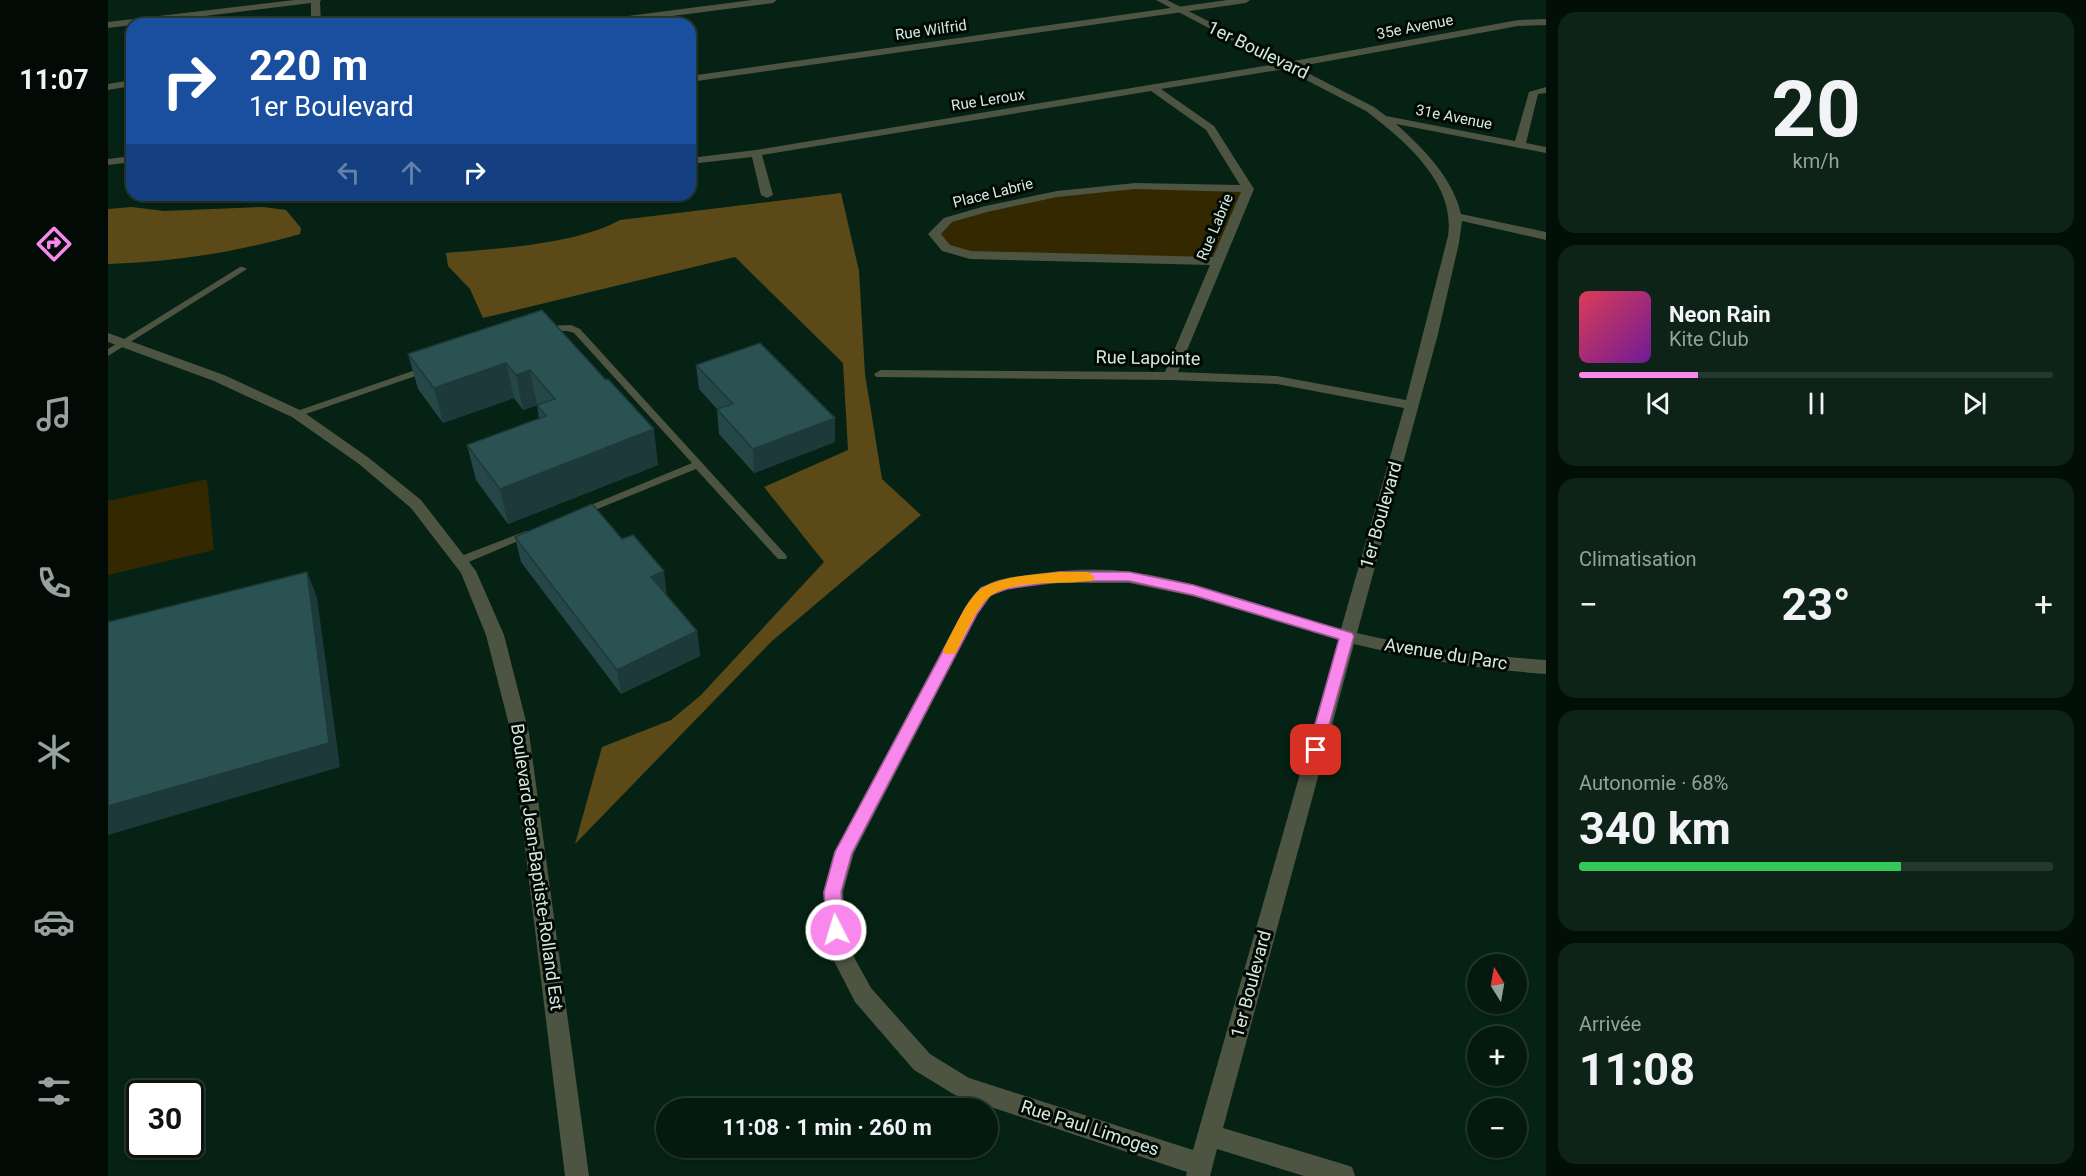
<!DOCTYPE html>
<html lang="fr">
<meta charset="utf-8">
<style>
:root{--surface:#041a0f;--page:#0d2318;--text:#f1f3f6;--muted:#97a19e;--line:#25382f;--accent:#f888eb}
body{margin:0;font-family:Roboto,sans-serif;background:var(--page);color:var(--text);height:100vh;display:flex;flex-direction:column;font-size:22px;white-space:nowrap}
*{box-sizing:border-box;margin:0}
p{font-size:20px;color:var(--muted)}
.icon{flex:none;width:33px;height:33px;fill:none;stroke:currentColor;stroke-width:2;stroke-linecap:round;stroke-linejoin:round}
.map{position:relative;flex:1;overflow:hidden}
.sheet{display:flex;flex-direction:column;gap:12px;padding:12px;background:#020e08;width:540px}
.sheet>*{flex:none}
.guide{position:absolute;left:18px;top:18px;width:570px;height:183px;border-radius:18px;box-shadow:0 2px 4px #0004,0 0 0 2px var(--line);background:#1a4fa0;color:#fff;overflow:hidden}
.needle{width:39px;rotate:349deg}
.controls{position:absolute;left:1359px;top:954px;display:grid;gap:12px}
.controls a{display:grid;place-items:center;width:60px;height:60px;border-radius:50%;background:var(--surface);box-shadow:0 2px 4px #0004,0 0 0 2px var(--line);font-size:30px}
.speed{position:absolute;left:18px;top:1080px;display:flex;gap:12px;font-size:30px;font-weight:700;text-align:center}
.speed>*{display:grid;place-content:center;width:78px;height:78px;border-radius:50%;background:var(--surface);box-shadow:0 2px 4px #0004,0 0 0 2px var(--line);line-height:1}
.speed .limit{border:3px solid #111;border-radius:9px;background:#fff;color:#111}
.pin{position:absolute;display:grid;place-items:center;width:51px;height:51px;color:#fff;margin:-26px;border-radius:12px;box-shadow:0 3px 9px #0006}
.me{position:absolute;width:66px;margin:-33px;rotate:355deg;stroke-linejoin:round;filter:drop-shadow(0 0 4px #0008)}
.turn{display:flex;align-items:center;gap:21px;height:126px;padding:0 24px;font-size:27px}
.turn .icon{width:78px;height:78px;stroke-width:2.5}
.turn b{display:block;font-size:42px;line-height:51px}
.lanes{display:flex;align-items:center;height:57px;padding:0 24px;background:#0003;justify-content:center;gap:30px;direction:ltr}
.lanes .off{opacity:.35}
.big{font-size:45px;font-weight:700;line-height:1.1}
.sheet .card{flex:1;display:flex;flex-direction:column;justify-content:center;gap:9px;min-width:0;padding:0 21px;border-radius:18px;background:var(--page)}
.sheet .dial{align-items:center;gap:0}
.dial b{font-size:78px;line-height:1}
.song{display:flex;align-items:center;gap:18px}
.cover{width:72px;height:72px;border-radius:9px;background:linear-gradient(135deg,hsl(350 70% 55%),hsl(280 70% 35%))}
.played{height:6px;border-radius:3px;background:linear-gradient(90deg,var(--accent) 25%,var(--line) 25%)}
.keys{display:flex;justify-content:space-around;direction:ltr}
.heat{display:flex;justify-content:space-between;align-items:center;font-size:33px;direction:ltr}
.charge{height:9px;border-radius:4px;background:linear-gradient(90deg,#34c759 68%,var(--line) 0)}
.trip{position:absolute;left:548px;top:1098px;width:342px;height:60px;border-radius:30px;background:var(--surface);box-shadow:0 2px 4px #0004,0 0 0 2px var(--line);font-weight:700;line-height:60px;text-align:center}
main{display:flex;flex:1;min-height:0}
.tabs{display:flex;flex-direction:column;width:108px;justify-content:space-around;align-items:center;background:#020a06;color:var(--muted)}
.tabs .icon{width:42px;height:42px}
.tabs .selected{color:var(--accent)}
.tabs b{font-size:27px;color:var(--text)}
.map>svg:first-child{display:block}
.green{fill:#342800}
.forest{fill:#5b4a17}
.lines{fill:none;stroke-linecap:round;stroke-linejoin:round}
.service{fill:#4d5441;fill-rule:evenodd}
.minor{fill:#4d5441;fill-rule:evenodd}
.tertiary{fill:#4d5441;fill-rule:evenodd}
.wall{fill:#254747}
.shaded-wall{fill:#1e3939}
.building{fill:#2b5252;stroke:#1e3939;stroke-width:1.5}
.route{fill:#f888eb;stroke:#a15899;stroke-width:1.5}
.slow{fill:#f59e0b}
.labels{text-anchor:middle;stroke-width:6;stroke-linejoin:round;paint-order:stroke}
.far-street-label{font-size:15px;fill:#d7e8de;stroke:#010904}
.street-label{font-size:18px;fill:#d7e8de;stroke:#010904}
</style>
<main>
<nav class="tabs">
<b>11:07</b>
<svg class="icon selected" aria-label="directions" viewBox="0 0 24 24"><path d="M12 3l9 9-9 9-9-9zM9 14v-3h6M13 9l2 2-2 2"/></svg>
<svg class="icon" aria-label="music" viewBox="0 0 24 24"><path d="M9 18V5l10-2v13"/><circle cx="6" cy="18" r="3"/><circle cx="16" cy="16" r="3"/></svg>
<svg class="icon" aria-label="phone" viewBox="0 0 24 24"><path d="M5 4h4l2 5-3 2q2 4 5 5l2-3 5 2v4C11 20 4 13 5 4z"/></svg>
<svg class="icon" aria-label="climate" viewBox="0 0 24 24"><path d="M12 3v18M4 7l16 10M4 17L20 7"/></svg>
<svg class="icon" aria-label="car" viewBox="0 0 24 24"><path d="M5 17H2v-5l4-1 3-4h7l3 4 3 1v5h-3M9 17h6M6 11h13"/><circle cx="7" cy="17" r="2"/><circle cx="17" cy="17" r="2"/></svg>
<svg class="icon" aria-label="filters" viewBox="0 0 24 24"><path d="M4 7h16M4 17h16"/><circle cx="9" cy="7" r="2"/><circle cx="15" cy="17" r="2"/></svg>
</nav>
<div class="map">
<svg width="1438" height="1176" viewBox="0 0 1438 1176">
<rect width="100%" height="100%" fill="#052214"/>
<g class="green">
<path d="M 1027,186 L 1140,189 L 1109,261 L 915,258 L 838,248 L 826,234 L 840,220 L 949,194 Z"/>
<path d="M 99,479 L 106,550 L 0,575 L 0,501 Z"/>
</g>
<g class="forest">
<path d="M 733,193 L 751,271 L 757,374 L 774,479 L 813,515 L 664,641 L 467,844 L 494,747 L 563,720 L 593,695 L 716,562 L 656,487 L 740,450 L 735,363 L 627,257 L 375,318 L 362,289 L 340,266 L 338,253 C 388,249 469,244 512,220 Z"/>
<path d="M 24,207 L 56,211 L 155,207 L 178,210 L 193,228 L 192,234 C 130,252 65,262 0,264 L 0,209 Z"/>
</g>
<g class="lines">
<g class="service">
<path d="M 132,267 L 135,267 L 139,269 L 0,356 L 0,349 Z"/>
<path d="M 463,325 L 472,329 L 678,555 L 679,557 L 678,559 L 670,559 L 588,469 L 477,514 L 471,514 L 469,512 L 471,510 L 584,463 L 466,333 C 455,328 442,335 432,329 L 436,326 Z"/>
<path d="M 319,366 L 323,369 L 322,371 L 192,416 L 186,416 L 184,414 L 186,412 Z"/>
<path d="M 418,531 L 423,534 L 422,536 L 356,564 L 352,565 L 347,561 L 348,558 Z"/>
</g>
<g class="minor">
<path d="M 186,0 L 213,0 L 212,2 L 213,24 L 203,24 L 203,3 L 0,28 L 0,22 Z"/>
<path d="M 644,0 L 669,0 L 665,3 L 502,24 L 476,24 L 481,21 Z"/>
<path d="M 1048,0 L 1059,0 L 1180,62 L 1410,20 L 1438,19 L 1438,25 L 1410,26 L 1188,67 L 1266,107 L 1278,116 L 1407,141 L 1421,92 L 1438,87 L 1438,93 L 1430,94 L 1418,143 L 1438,147 L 1438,153 L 1288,124 C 1315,148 1345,178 1353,214 L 1438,232 L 1438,240 L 1354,221 L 1351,243 L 1330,334 L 1249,633 C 1311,648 1374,656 1438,660 L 1438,674 C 1373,669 1309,660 1246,644 L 1115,1128 L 1235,1164 L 1244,1167 L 1247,1176 L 1196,1176 L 1109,1149 L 1102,1176 L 1078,1176 L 1079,1172 L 847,1095 L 806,1070 L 747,1002 L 726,961 L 718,930 L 715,892 L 726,852 L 855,611 C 873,578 893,579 927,574 C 957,570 992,567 1023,572 C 1095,581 1163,611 1233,629 L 1296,408 L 1169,384 L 1062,380 L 768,377 L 766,374 L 773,370 L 1057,372 L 1102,265 L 862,259 L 834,251 L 820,234 L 836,218 L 877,206 L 949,191 L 1027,183 L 1132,185 L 1098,130 L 1043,91 L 654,155 L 665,195 L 659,198 L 653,195 L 644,157 L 582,164 L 582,158 L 648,150 L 1168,64 ZM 1177,69 L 1258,111 C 1296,140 1348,183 1340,236 L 1298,400 L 1169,376 L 1070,372 L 1146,189 L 1106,126 L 1053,89 ZM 1027,189 L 1133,192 L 1105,257 L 863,251 L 842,245 L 833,234 L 844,222 L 879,212 L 949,197 ZM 951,583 L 1021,583 L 1084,596 L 1230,640 L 1085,1150 L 861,1078 L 822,1054 L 763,988 L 747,959 L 738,930 L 735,892 L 746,853 L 870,614 L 883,596 L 899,589 Z"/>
<path d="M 24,80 L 24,86 L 0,90 L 0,84 Z"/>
<path d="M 213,195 L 268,195 C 255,205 230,201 215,197 Z"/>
</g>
<g class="tertiary">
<path d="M 1119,0 L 1142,0 L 1138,3 L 582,82 L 582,76 Z"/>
<path d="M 24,156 L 24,162 L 0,165 L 0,159 Z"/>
<path d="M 0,333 L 116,375 L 194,411 L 261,458 L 313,500 L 368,571 L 396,635 L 421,733 L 481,1176 L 457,1176 L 403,733 L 378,635 L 353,573 L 303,508 L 251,464 L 184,417 L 106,381 L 0,342 Z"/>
</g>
</g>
<g class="wall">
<path d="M 434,310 L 550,465 L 400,524 L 368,480 L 359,445 L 431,418 L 429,405 L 415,410 L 406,398 L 335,423 L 310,389 L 300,354 Z"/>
<path d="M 588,365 L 727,418 L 727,442 L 646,473 L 611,434 L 609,409 L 591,389 Z"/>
<path d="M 407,537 L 559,595 L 589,631 L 592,656 L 513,694 L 413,562 Z"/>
</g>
<g class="shaded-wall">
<path d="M 398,363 L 406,398 L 335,423 L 326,388 Z"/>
<path d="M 422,370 L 429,405 L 415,410 L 408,375 Z"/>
<path d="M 727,418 L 727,442 L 646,473 L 645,449 Z"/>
<path d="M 546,429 L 550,465 L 400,524 L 392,489 Z"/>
<path d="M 556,571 L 559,596 L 543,577 Z"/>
<path d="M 199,572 L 209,597 L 232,767 L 0,835 L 0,806 Z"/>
<path d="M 589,631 L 592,656 L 513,694 L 509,670 Z"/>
</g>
<g class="building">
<path d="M 434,310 L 498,380 L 500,379 L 546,429 L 392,489 L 359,445 L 438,416 L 429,405 L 447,399 L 422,370 L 408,375 L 398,363 L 326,388 L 300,354 Z"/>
<path d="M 652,343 L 727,418 L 645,449 L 609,409 L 625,404 L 588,365 Z"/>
<path d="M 484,504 L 514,539 L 525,535 L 556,571 L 543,577 L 589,631 L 509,670 L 407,537 Z"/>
<path d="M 199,572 L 221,743 L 0,806 L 0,622 Z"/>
</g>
<path class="route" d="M 951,572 L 1021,572 L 1085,585 L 1244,633 L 1246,636 L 1213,754 L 1202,754 L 1200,750 L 1231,639 L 1085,595 L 1021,581 L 951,581 L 899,589 L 882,595 L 869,614 L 744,853 L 733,892 L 737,930 L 734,935 L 728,938 L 722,935 L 719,930 L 716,892 L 727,852 L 858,608 L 873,588 L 892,581 Z"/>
<path class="slow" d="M 951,572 L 980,572 L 987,577 C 984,581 985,581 980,581 C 952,585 908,579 884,595 C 869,604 856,638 847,654 L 837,654 L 835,650 C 844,634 859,597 874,588 C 896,575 927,575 951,572 Z"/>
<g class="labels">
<g class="far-street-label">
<text transform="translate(1307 27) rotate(-11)" y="5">35e Avenue</text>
<text transform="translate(823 30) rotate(-8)" y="5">Rue Wilfrid</text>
<text transform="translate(880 100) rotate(-9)" y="5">Rue Leroux</text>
<text transform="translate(1346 117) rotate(11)" y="5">31e Avenue</text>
<text transform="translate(885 193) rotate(-14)" y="5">Place Labrie</text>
<text transform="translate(1107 227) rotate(-67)" y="5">Rue Labrie</text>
</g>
<g class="street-label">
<text transform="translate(1150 50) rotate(26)" y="6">1er Boulevard</text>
<text transform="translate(1040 358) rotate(1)" y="6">Rue Lapointe</text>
<text transform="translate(1273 515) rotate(-74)" y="6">1er Boulevard</text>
<text transform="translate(1338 654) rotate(9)" y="6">Avenue du Parc</text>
<text transform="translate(429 867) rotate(82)" y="6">Boulevard Jean-Baptiste-Rolland Est</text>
<text transform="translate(1143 984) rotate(-75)" y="6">1er Boulevard</text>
<text transform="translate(982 1128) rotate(18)" y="6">Rue Paul Limoges</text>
</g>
</g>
</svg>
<div class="controls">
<a><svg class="needle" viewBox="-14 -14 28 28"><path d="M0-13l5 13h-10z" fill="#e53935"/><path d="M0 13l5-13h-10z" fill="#97a19e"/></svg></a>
<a>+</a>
<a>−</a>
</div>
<div class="speed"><div class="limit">30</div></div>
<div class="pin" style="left:1208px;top:750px;background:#d93025"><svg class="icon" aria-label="arrive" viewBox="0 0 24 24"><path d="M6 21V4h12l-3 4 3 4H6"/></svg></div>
<svg class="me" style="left:728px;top:930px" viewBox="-20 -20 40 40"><circle r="17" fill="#f888eb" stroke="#fff" stroke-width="3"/><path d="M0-11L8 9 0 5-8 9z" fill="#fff"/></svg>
<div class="trip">11:08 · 1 min · 260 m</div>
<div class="guide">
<div class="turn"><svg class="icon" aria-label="right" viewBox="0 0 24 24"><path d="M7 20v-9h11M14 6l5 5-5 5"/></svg><div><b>220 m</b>1er Boulevard</div></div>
<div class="lanes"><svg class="icon off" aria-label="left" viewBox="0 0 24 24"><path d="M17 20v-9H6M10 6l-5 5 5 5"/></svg><svg class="icon off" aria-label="ahead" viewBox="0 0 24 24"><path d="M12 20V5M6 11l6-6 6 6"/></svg><svg class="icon" aria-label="right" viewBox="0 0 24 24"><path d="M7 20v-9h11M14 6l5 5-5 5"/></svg></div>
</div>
</div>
<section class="sheet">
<div class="card dial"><b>20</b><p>km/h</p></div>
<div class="card">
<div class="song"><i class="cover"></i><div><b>Neon Rain</b><p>Kite Club</p></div></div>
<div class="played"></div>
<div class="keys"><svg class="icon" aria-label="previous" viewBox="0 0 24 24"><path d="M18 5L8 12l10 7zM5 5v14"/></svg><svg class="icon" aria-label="pause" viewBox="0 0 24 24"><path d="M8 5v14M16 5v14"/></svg><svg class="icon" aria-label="next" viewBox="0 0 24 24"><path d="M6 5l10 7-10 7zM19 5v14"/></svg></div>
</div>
<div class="card"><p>Climatisation</p>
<div class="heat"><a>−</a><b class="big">23°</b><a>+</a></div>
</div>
<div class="card"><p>Autonomie · 68%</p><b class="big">340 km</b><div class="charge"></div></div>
<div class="card"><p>Arrivée</p><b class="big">11:08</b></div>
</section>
</main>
